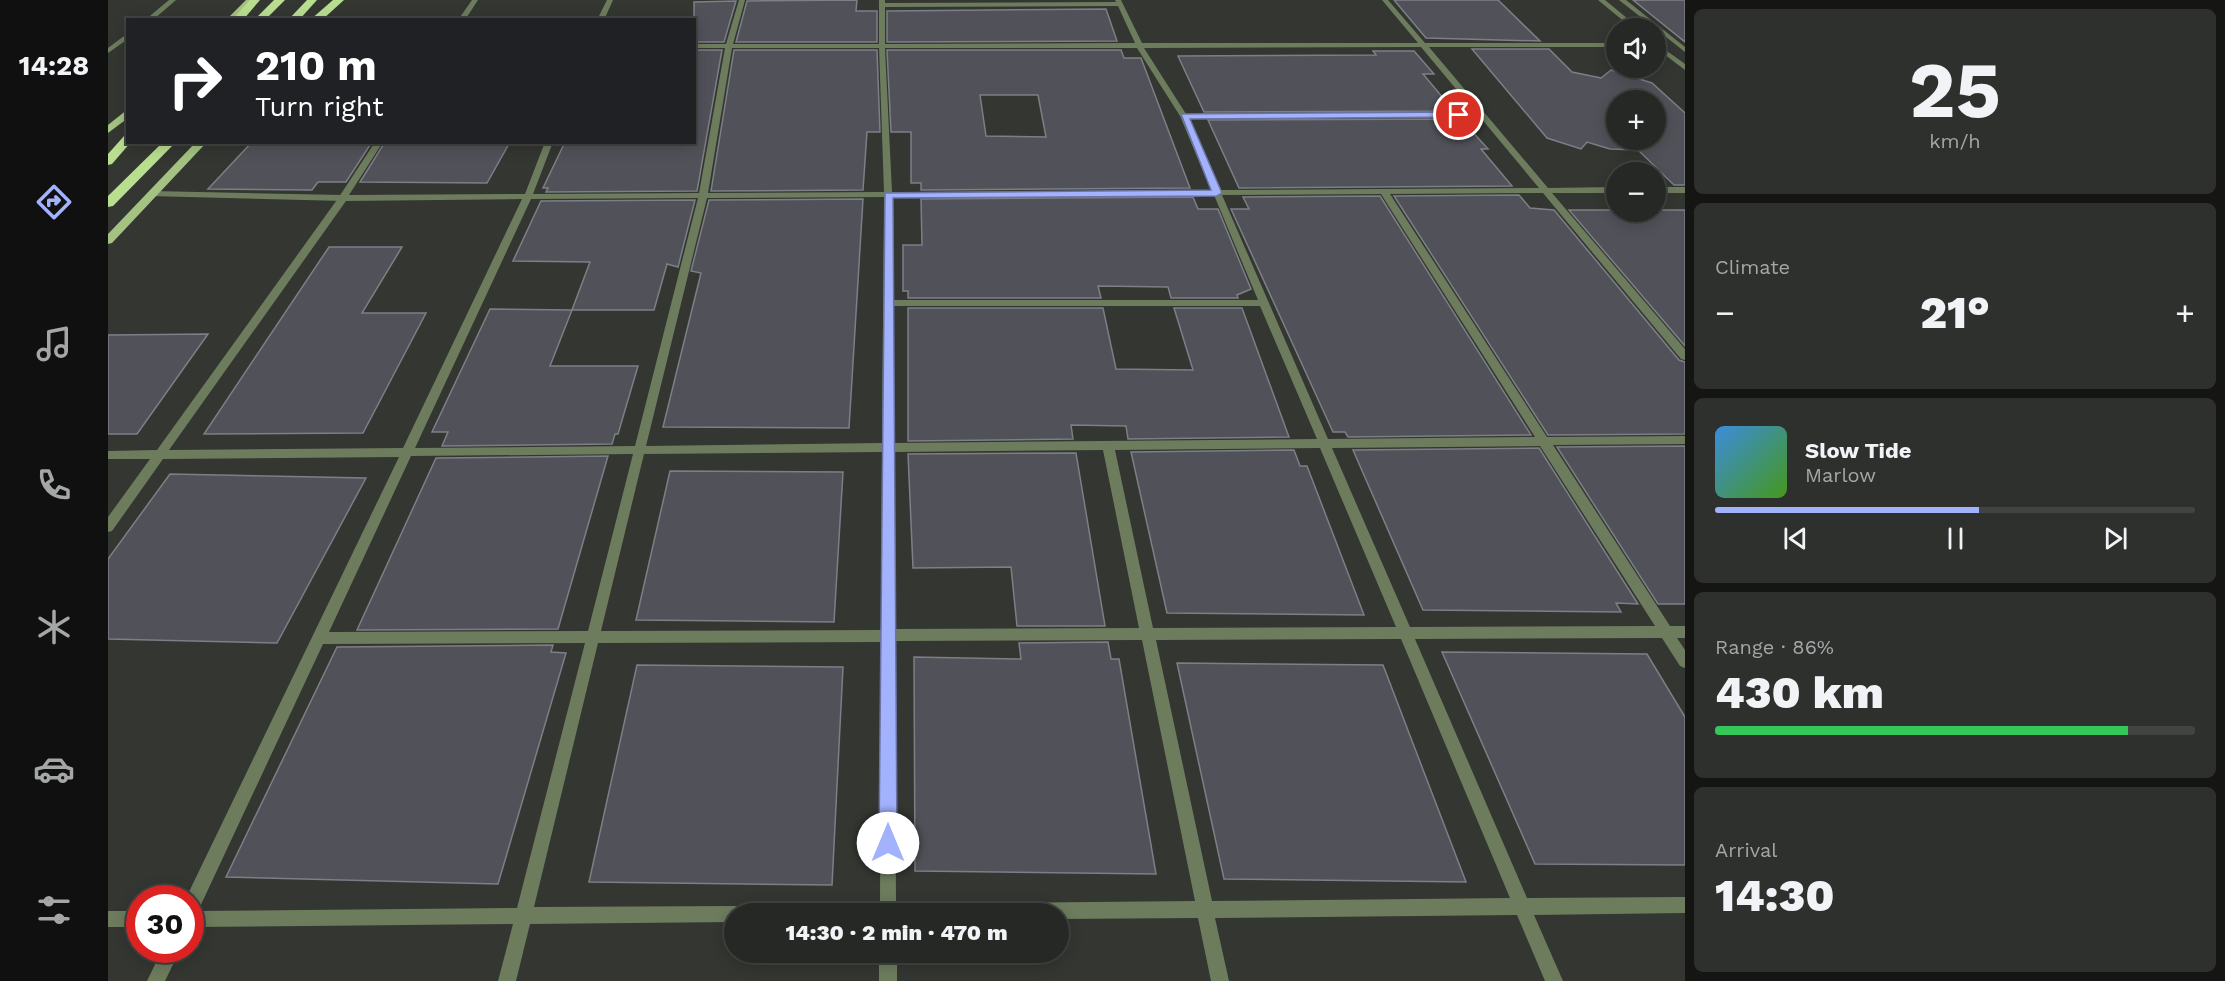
<!DOCTYPE html>
<meta charset="utf-8">
<style>
:root{--surface:#262825;--page:#2e302d;--text:#f1f3f6;--muted:#a4a6a7;--line:#424442;--accent:#a3b2fc}
body{margin:0;font-family:"Work Sans",sans-serif;background:var(--page);color:var(--text);height:100vh;display:flex;flex-direction:column;font-size:22px;white-space:nowrap}
*{box-sizing:border-box;margin:0}
p{font-size:20px;color:var(--muted)}
.icon{flex:none;width:33px;height:33px;fill:none;stroke:currentColor;stroke-width:2;stroke-linecap:round;stroke-linejoin:round}
.map{position:relative;flex:1;overflow:hidden}
.panel{display:flex;flex-direction:column;gap:9px;padding:9px;background:#151614;width:540px}
.panel>*{flex:none}
.top-card{position:absolute;left:18px;top:18px;width:570px;height:126px;border-radius:0px;box-shadow:0 3px 15px #0003,0 0 0 2px var(--line);background:#202124;color:#fff;overflow:hidden}
.tools{position:absolute;left:1498px;top:18px;display:grid;gap:12px}
.tools a{display:grid;place-items:center;width:60px;height:60px;border-radius:50%;background:var(--surface);box-shadow:0 3px 15px #0003,0 0 0 2px var(--line);font-size:30px}
.speed{position:absolute;left:18px;top:885px;display:flex;gap:12px;font-size:30px;font-weight:700;text-align:center}
.speed>*{display:grid;place-content:center;width:78px;height:78px;border-radius:50%;background:var(--surface);box-shadow:0 3px 15px #0003,0 0 0 2px var(--line);line-height:1}
.speed .limit{border:9px solid #d22;background:#fff;color:#111}
.pin{position:absolute;display:grid;place-items:center;width:51px;height:51px;color:#fff;margin:-26px;border:3px solid #fff;border-radius:50%;box-shadow:0 2px 6px #0007}
.me{position:absolute;width:66px;margin:-33px;rotate:0deg;stroke-linejoin:round;filter:drop-shadow(0 0 4px #0008)}
.turn{display:flex;align-items:center;gap:21px;height:126px;padding:0 30px;font-size:27px}
.turn .icon{width:78px;height:78px;stroke-width:2.5}
.turn b{display:block;font-size:42px;line-height:51px}
.big{font-size:45px;font-weight:800;line-height:1.1}
.panel .widget{flex:1;display:flex;flex-direction:column;justify-content:center;gap:9px;min-width:0;padding:0 21px;border-radius:9px;background:var(--page)}
.panel .dial{align-items:center;gap:0}
.dial b{font-size:78px;line-height:1}
.song{display:flex;align-items:center;gap:18px}
.cover{width:72px;height:72px;border-radius:9px;background:linear-gradient(135deg,hsl(210 70% 55%),hsl(100 70% 35%))}
.played{height:6px;border-radius:3px;background:linear-gradient(90deg,var(--accent) 55%,var(--line) 55%)}
.keys{display:flex;justify-content:space-around;direction:ltr}
.heat{display:flex;justify-content:space-between;align-items:center;font-size:33px;direction:ltr}
.charge{height:9px;border-radius:4px;background:linear-gradient(90deg,#34c759 86%,var(--line) 0)}
.trip{position:absolute;left:616px;top:903px;width:345px;height:60px;border-radius:30px;background:var(--surface);box-shadow:0 3px 15px #0003,0 0 0 2px var(--line);font-weight:800;line-height:60px;text-align:center}
main{display:flex;flex:1;min-height:0}
.dock{display:flex;flex-direction:column;width:108px;justify-content:space-around;align-items:center;background:#0f100f;color:var(--muted)}
.dock .icon{width:42px;height:42px}
.dock .current{color:var(--accent)}
.dock b{font-size:27px;color:var(--text)}
.map>svg:first-child{display:block}
.building{fill:#515259;stroke:#7d7f86;stroke-width:1.5;fill-rule:evenodd}
.lines{fill:none;stroke-linecap:round;stroke-linejoin:round}
.service{fill:#6d7c5d;fill-rule:evenodd}
.minor{fill:#6d7c5d;fill-rule:evenodd}
.tertiary{fill:#6d7c5d;fill-rule:evenodd}
.primary{fill:#a4c382;fill-rule:evenodd}
.motorway{fill:#b9de90;fill-rule:evenodd}
.route{fill:#a3b2fc;stroke:#6a74a4;stroke-width:1.5}
</style>
<main>
<nav class="dock">
<b>14:28</b>
<svg class="icon current" aria-label="directions" viewBox="0 0 24 24"><path d="M12 3l9 9-9 9-9-9zM9 14v-3h6M13 9l2 2-2 2"/></svg>
<svg class="icon" aria-label="music" viewBox="0 0 24 24"><path d="M9 18V5l10-2v13"/><circle cx="6" cy="18" r="3"/><circle cx="16" cy="16" r="3"/></svg>
<svg class="icon" aria-label="phone" viewBox="0 0 24 24"><path d="M5 4h4l2 5-3 2q2 4 5 5l2-3 5 2v4C11 20 4 13 5 4z"/></svg>
<svg class="icon" aria-label="climate" viewBox="0 0 24 24"><path d="M12 3v18M4 7l16 10M4 17L20 7"/></svg>
<svg class="icon" aria-label="car" viewBox="0 0 24 24"><path d="M5 17H2v-5l4-1 3-4h7l3 4 3 1v5h-3M9 17h6M6 11h13"/><circle cx="7" cy="17" r="2"/><circle cx="17" cy="17" r="2"/></svg>
<svg class="icon" aria-label="filters" viewBox="0 0 24 24"><path d="M4 7h16M4 17h16"/><circle cx="9" cy="7" r="2"/><circle cx="15" cy="17" r="2"/></svg>
</nav>
<div class="map">
<svg width="1577" height="981" viewBox="0 0 1577 981">
<rect width="100%" height="100%" fill="#333631"/>
<g class="building">
<path d="M 749,0 L 748,11 L 769,11 L 769,42 L 628,42 L 639,1 Z"/>
<path d="M 1286,0 L 1390,0 L 1432,41 L 1318,38 Z"/>
<path d="M 1525,0 L 1577,0 L 1577,42 Z"/>
<path d="M 628,1 L 616,42 L 586,42 L 586,2 Z"/>
<path d="M 998,9 L 1009,41 L 779,42 L 779,11 Z"/>
<path d="M 1364,49 L 1441,49 L 1464,72 L 1493,78 L 1503,70 L 1544,83 L 1577,113 L 1577,185 L 1566,185 L 1530,150 L 1502,149 L 1479,142 L 1473,149 L 1439,138 ZM 1509,100 L 1548,100 L 1548,140 L 1509,140 Z"/>
<path d="M 586,50 L 614,50 L 589,191 L 438,192 L 440,188 L 435,188 L 457,142 L 586,142 Z"/>
<path d="M 626,50 L 769,50 L 772,132 L 759,132 L 755,190 L 603,191 Z"/>
<path d="M 779,50 L 1013,50 L 1016,58 L 1033,58 L 1082,188 L 813,190 L 813,183 L 803,183 L 803,132 L 783,132 ZM 872,95 L 930,95 L 938,137 L 878,136 Z"/>
<path d="M 1265,51 L 1306,51 L 1326,74 L 1315,74 L 1346,111 L 1096,112 L 1070,56 L 1268,55 Z"/>
<path d="M 1353,119 L 1380,149 L 1373,149 L 1404,186 L 1131,188 L 1100,120 Z"/>
<path d="M 144,142 L 264,142 L 238,182 L 210,182 L 204,190 L 100,189 Z"/>
<path d="M 277,142 L 402,142 L 379,183 L 252,182 Z"/>
<path d="M 1411,195 L 1422,208 L 1446,210 L 1571,360 L 1577,362 L 1577,434 L 1440,435 L 1286,196 Z"/>
<path d="M 1272,196 L 1423,435 L 1240,437 L 1237,432 L 1225,432 L 1123,209 L 1141,209 L 1135,197 Z"/>
<path d="M 1085,197 L 1090,209 L 1110,209 L 1143,289 L 1129,295 L 1130,298 L 1063,298 L 1060,287 L 990,286 L 993,298 L 800,298 L 800,291 L 795,291 L 795,245 L 814,245 L 813,199 Z"/>
<path d="M 755,199 L 741,428 L 555,427 L 593,273 L 583,271 L 601,200 Z"/>
<path d="M 587,200 L 570,267 L 559,264 L 546,310 L 464,310 L 482,262 L 405,261 L 433,201 Z"/>
<path d="M 1461,210 L 1577,210 L 1577,346 Z"/>
<path d="M 221,247 L 294,247 L 254,313 L 318,313 L 255,433 L 96,434 Z"/>
<path d="M 800,308 L 995,308 L 1008,369 L 1085,370 L 1066,308 L 1134,308 L 1181,437 L 1020,439 L 1018,426 L 963,425 L 965,439 L 800,441 Z"/>
<path d="M 382,309 L 464,310 L 442,366 L 530,366 L 510,434 L 507,434 L 504,444 L 334,446 L 340,432 L 324,432 Z"/>
<path d="M 100,334 L 29,434 L 0,434 L 0,335 Z"/>
<path d="M 1577,446 L 1577,604 L 1550,604 L 1449,447 Z"/>
<path d="M 1431,448 L 1530,604 L 1508,603 L 1513,612 L 1315,610 L 1245,450 Z"/>
<path d="M 1186,450 L 1192,466 L 1199,466 L 1256,615 L 1059,613 L 1023,452 Z"/>
<path d="M 968,453 L 997,626 L 909,626 L 903,567 L 805,568 L 800,454 Z"/>
<path d="M 500,456 L 450,629 L 249,630 L 328,458 Z"/>
<path d="M 562,471 L 735,472 L 726,622 L 528,620 Z"/>
<path d="M 62,474 L 258,478 L 169,643 L 0,639 L 0,559 Z"/>
<path d="M 1000,642 L 1003,659 L 1011,659 L 1048,874 L 807,871 L 806,657 L 913,659 L 911,643 Z"/>
<path d="M 445,645 L 443,652 L 458,653 L 390,884 L 118,877 L 229,647 Z"/>
<path d="M 1334,652 L 1539,654 L 1577,717 L 1577,865 L 1427,864 Z"/>
<path d="M 1069,663 L 1275,665 L 1358,882 L 1116,879 Z"/>
<path d="M 529,665 L 735,667 L 724,885 L 481,882 Z"/>
</g>
<g class="lines">
<path class="service" d="M 44,191 L 235,195 L 239,198 L 235,201 L 41,196 L 40,194 Z"/>
<g class="minor">
<path d="M 61,0 L 68,0 L 45,20 L 37,20 Z"/>
<path d="M 364,0 L 370,0 L 357,20 L 350,20 Z"/>
<path d="M 499,0 L 505,0 L 496,20 L 489,20 Z"/>
<path d="M 631,0 L 637,0 L 625,44 L 771,44 L 771,0 L 777,0 L 777,3 L 1008,2 L 1007,0 L 1013,0 L 1034,43 L 1310,43 L 1274,0 L 1280,0 L 1317,43 L 1509,43 L 1509,47 L 1321,47 L 1440,188 L 1509,187 L 1509,193 L 1444,193 L 1577,349 L 1577,360 L 1573,359 L 1435,193 L 1282,194 L 1439,437 L 1577,436 L 1577,444 L 1445,445 L 1562,626 L 1577,626 L 1577,638 L 1569,638 L 1577,650 L 1577,668 L 1572,666 L 1554,638 L 1307,639 L 1419,898 L 1577,897 L 1577,913 L 1426,915 L 1455,981 L 1437,981 L 1409,915 L 1107,918 L 1121,981 L 1103,981 L 1090,918 L 951,919 L 951,914 L 644,914 L 646,908 L 652,906 L 772,904 L 773,642 L 490,643 L 426,907 L 627,906 L 633,908 L 635,914 L 627,914 L 627,922 L 422,924 L 408,981 L 390,981 L 405,924 L 82,927 L 82,898 L 78,898 L 291,457 L 55,459 L 4,531 L 0,532 L 0,517 L 42,459 L 0,459 L 0,451 L 49,450 L 231,197 L 267,142 L 275,142 L 241,195 L 417,194 L 437,142 L 445,142 L 425,194 L 591,193 L 617,48 L 586,48 L 586,44 L 618,44 ZM 1010,6 L 1027,43 L 777,44 L 777,7 ZM 1313,47 L 1368,113 L 1078,114 L 1036,48 ZM 624,48 L 771,48 L 776,192 L 600,193 ZM 777,48 L 1029,48 L 1072,116 L 1103,190 L 784,192 ZM 1372,117 L 1431,188 L 1112,190 L 1081,118 ZM 1273,194 L 1427,437 L 1220,439 L 1114,195 ZM 1106,195 L 1150,300 L 785,300 L 784,197 ZM 776,197 L 774,443 L 538,446 L 599,198 ZM 590,198 L 527,446 L 307,448 L 423,199 ZM 414,199 L 295,448 L 61,450 L 238,201 ZM 785,306 L 1152,306 L 1209,439 L 786,443 ZM 1432,446 L 1547,626 L 1302,627 L 1224,448 ZM 1212,448 L 1288,627 L 1045,628 L 1007,450 ZM 995,450 L 1031,628 L 787,629 L 786,452 ZM 774,452 L 773,630 L 493,631 L 536,454 ZM 525,454 L 480,631 L 221,632 L 303,456 ZM 1293,639 L 1402,898 L 1104,901 L 1048,640 ZM 1034,640 L 1087,901 L 788,904 L 787,641 ZM 477,643 L 409,908 L 90,911 L 215,644 Z"/>
<path d="M 20,33 L 20,39 L 0,53 L 0,48 Z"/>
<rect x="1548" y="187" width="29" height="6"/>
<rect x="0" y="911" width="32" height="16"/>
<path d="M 54,950 L 72,950 L 57,981 L 39,981 Z"/>
<rect x="771" y="952" width="18" height="29"/>
</g>
<g class="tertiary">
<path d="M 1490,0 L 1497,0 L 1531,28 L 1524,28 Z"/>
<path d="M 1511,0 L 1518,0 L 1577,47 L 1577,52 Z"/>
<path d="M 1548,43 L 1577,64 L 1577,70 L 1548,48 Z"/>
</g>
<g class="primary">
<path d="M 138,0 L 147,0 L 127,20 L 118,20 Z"/>
<path d="M 20,109 L 20,118 L 0,133 L 0,125 Z"/>
<path d="M 88,142 L 99,142 L 4,243 L 0,244 L 0,234 Z"/>
</g>
<g class="motorway">
<path d="M 142,0 L 152,0 L 135,20 L 124,20 Z"/>
<path d="M 166,0 L 177,0 L 157,20 L 146,20 Z"/>
<path d="M 199,0 L 209,0 L 191,20 L 180,20 Z"/>
<path d="M 225,0 L 236,0 L 214,20 L 202,20 Z"/>
<path d="M 16,136 L 20,136 L 20,142 L 23,142 L 4,164 L 0,165 L 0,154 Z"/>
<path d="M 55,142 L 68,142 L 5,206 L 0,207 L 0,196 Z"/>
</g>
</g>
<path class="route" d="M 1351,112 L 1355,115 L 1354,117 L 1082,119 L 1114,193 L 1109,196 L 785,198 L 789,843 L 786,850 L 780,852 L 773,850 L 771,843 L 777,193 L 1103,190 L 1073,114 Z"/>
</svg>
<div class="tools">
<a><svg class="icon" aria-label="sound" viewBox="0 0 24 24"><path d="M4 9h4l5-4v14l-5-4H4zM17 9q2 3 0 6"/></svg></a>
<a>+</a>
<a>−</a>
</div>
<div class="speed"><div class="limit">30</div></div>
<div class="pin" style="left:1351px;top:115px;background:#d93025"><svg class="icon" aria-label="arrive" viewBox="0 0 24 24"><path d="M6 21V4h12l-3 4 3 4H6"/></svg></div>
<svg class="me" style="left:780px;top:843px" viewBox="-20 -20 40 40"><circle r="19" fill="#fff"/><path d="M0-13L10 11 0 6-10 11z" fill="#a3b2fc"/></svg>
<div class="trip">14:30 · 2 min · 470 m</div>
<div class="top-card">
<div class="turn"><svg class="icon" aria-label="right" viewBox="0 0 24 24"><path d="M7 20v-9h11M14 6l5 5-5 5"/></svg><div><b>210 m</b>Turn right</div></div>
</div>
</div>
<section class="panel">
<div class="widget dial"><b>25</b><p>km/h</p></div>
<div class="widget"><p>Climate</p>
<div class="heat"><a>−</a><b class="big">21°</b><a>+</a></div>
</div>
<div class="widget">
<div class="song"><i class="cover"></i><div><b>Slow Tide</b><p>Marlow</p></div></div>
<div class="played"></div>
<div class="keys"><svg class="icon" aria-label="previous" viewBox="0 0 24 24"><path d="M18 5L8 12l10 7zM5 5v14"/></svg><svg class="icon" aria-label="pause" viewBox="0 0 24 24"><path d="M8 5v14M16 5v14"/></svg><svg class="icon" aria-label="next" viewBox="0 0 24 24"><path d="M6 5l10 7-10 7zM19 5v14"/></svg></div>
</div>
<div class="widget"><p>Range · 86%</p><b class="big">430 km</b><div class="charge"></div></div>
<div class="widget"><p>Arrival</p><b class="big">14:30</b></div>
</section>
</main>
